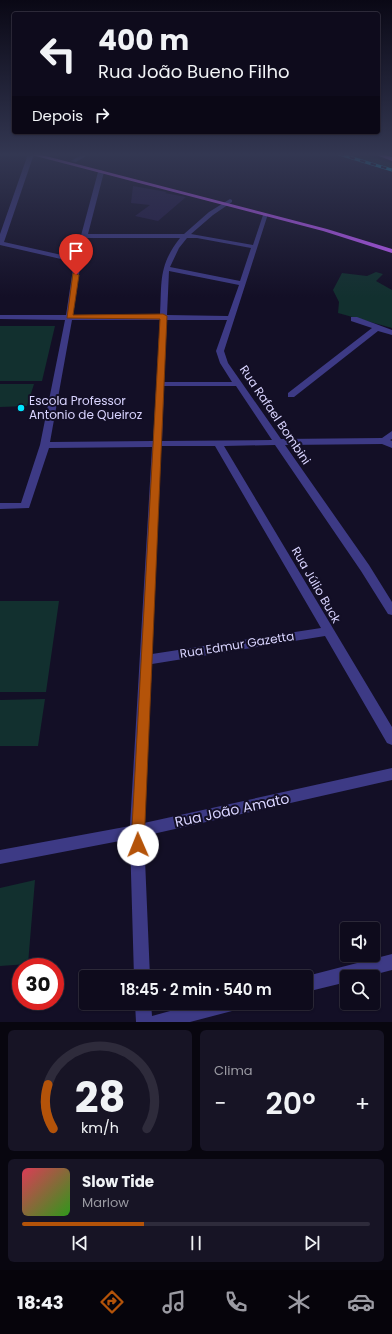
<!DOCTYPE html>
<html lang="pt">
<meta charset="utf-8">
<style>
:root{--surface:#0e0b1c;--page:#171425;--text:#f1f3f6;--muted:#9b9ba3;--line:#2e2b3b;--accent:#b45309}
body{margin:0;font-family:Poppins,sans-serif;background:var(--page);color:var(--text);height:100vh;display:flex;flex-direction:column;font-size:15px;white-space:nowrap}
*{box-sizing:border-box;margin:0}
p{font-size:13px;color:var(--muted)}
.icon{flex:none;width:22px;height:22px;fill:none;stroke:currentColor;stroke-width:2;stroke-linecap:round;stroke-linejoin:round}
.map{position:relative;height:1022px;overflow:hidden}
.details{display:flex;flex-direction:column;gap:8px;padding:8px;background:#08060f;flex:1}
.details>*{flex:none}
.top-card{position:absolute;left:12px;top:12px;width:368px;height:122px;border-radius:4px;box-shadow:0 1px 3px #0004,0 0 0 1px var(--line);background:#0e0b1c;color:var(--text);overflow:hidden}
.fabs{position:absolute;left:340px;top:922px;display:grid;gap:8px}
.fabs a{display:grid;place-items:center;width:40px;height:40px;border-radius:4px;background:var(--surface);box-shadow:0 1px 3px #0004,0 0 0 1px var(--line);font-size:20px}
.speed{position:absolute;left:12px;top:958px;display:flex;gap:8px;font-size:20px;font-weight:700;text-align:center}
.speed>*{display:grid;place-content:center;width:52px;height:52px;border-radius:50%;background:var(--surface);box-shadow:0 1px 3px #0004,0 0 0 1px var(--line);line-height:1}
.speed .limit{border:6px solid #d22;background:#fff;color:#111}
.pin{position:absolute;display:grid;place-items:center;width:34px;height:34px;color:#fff;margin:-41px -17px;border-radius:50% 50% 50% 0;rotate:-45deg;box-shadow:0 0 4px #0007}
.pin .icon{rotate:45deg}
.me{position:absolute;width:44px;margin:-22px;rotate:359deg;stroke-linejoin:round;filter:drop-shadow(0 0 3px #0008)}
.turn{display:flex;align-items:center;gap:14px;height:84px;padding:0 20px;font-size:18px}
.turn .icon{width:52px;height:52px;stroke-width:2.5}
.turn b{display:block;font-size:28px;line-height:34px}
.then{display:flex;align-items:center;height:38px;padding:0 20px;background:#0003;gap:8px;font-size:15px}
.big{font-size:30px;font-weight:600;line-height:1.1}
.details .card{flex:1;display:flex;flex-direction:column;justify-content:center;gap:6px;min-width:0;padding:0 14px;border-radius:6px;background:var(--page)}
.details .dial{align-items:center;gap:0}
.dial svg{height:104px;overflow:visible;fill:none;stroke:var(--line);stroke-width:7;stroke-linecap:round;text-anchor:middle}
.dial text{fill:var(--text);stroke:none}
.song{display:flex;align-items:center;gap:12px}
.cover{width:48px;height:48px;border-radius:6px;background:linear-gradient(135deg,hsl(350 70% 55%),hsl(110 70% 35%))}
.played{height:4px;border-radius:2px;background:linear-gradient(90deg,var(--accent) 35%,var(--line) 35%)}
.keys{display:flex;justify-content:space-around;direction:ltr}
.heat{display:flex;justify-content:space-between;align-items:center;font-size:22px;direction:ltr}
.details .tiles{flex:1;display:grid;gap:8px;grid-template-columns:1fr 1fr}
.card:last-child{grid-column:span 2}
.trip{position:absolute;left:79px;top:970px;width:234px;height:40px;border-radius:4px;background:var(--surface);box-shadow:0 1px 3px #0004,0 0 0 1px var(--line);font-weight:600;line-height:40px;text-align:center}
.menu{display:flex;height:64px;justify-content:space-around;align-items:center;background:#06040b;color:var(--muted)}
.menu .icon{width:28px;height:28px}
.menu .on{color:var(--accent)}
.menu b{font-size:18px;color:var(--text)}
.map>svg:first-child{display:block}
.green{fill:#12302f}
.building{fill:#241b47}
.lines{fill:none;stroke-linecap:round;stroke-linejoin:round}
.minor{fill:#3d3a85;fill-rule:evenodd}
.major{fill:#c25bff;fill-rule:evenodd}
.rail-casing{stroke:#00e5ff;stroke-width:3}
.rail{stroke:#130f26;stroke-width:2;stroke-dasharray:5.5;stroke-linecap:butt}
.route{fill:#b45309;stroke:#753606}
.poi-dot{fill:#00e5ff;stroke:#130f26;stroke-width:1.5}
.labels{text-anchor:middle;stroke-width:4;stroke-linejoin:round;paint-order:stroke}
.poi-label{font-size:12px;fill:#d9d4ff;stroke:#130f26;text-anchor:start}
.street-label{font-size:12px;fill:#d9d4ff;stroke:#130f26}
.near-street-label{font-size:14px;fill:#d9d4ff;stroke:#130f26}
</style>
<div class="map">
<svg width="392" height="1022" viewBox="0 0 392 1022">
<rect width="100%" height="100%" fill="#130f26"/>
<g class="green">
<path d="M 346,154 L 363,154 L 392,163 L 392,169 Z"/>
<path d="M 376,272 L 383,274 L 376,281 L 392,290 L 392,328 L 338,313 L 339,302 L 333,290 L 342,273 L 367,276 Z"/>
<path d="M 0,326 L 55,326 L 42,381 L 0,381 Z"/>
<path d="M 0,384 L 34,384 L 27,406 L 0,407 Z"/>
<path d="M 0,601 L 59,601 L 46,692 L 0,692 Z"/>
<path d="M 45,699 L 38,746 L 0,746 L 0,700 Z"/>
<path d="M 35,880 L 28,964 L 0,966 L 0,888 Z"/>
</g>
<path class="building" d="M 133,186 L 167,192 L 165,193 L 186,197 L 158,221 L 135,216 L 150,205 L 131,203 Z"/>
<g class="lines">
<g class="minor">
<path d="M 28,154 L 34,154 L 4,242 L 75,258 L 98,172 L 101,170 L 104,172 L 88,234 L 184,234 L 209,212 L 230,199 L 232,200 L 232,202 L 213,215 L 191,234 L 253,245 L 263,215 L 268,214 L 224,351 L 228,363 L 281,439 L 382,438 L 392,431 L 392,439 L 390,440 L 392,441 L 392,448 L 382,444 L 285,445 L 369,565 L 392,602 L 392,615 L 388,614 L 361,571 L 275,445 L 224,446 L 392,727 L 392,745 L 387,743 L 325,636 L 152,664 L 144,823 L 392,768 L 392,780 L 144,836 L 150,977 L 134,977 L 130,839 L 0,864 L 0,850 L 130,826 L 152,447 L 49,448 L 29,508 L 0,509 L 0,503 L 21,503 L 40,445 L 65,320 L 0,319 L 0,315 L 66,315 L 74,262 L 0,245 L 0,234 ZM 87,238 L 180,238 C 158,266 162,282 160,315 L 73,315 L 81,261 ZM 187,238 L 197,238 L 251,248 L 240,281 L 170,267 L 179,248 ZM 169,271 L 239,285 L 228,316 L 167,315 ZM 72,320 L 160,320 L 153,441 L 50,442 ZM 167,320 L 227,320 L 216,351 L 220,363 L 232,382 L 164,382 ZM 164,386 L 236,386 L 272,440 L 162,441 ZM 161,446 L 215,446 L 321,628 L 152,654 Z"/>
<path d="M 83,154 L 90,154 L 76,162 L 71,161 Z"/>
<path d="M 351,317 L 357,317 L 392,330 L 392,335 L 378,331 L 294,397 L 288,397 L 288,393 L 372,328 L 351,321 Z"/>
<path d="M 392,954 L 392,970 L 365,977 L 347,977 L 347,982 L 306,992 L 306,977 L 303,977 Z"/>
<path d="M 135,1003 L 151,1003 L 152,1016 L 199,1003 L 240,1003 L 238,1009 L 232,1011 L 190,1022 L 136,1022 Z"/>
</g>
<g class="major">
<path d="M 28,154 L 38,154 L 327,229 L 392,249 L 392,253 L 323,231 Z"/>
<path d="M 374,154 L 383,154 L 392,157 L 392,161 Z"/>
</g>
<defs>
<path id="rail" d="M 339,154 L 392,170"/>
</defs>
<use href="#rail" class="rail-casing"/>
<use href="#rail" class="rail"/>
</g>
<linearGradient id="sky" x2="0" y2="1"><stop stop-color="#0a0815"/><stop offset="0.52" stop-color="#333752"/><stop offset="1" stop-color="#333752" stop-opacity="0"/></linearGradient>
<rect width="392" height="297" fill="url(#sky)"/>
<path class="route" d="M 73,273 L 79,275 L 73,315 L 163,314 L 167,316 L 144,845 L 142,850 L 138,852 L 133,850 L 131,845 L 160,319 L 67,318 Z"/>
<circle class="poi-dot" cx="21" cy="408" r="4"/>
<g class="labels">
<g class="poi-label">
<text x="29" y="405">Escola Professor<tspan x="29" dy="14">Antonio de Queiroz</tspan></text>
</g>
<g class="street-label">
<text transform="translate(275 415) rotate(56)" y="4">Rua Rafael Bombini</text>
<text transform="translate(316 585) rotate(60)" y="4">Rua Júlio Buck</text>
<text transform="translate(237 645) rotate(-9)" y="4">Rua Edmur Gazetta</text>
</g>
<g class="near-street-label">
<text transform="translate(232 810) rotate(-12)" y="5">Rua João Amato</text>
</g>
</g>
</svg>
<div class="fabs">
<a><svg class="icon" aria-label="sound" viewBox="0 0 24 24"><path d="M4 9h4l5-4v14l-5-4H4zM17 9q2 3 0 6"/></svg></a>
<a><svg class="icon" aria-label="search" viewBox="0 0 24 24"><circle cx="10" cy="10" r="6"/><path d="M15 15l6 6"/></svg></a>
</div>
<div class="speed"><div class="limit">30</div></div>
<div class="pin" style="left:76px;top:275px;background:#d93025"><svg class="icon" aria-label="arrive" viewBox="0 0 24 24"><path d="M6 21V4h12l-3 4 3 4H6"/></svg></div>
<svg class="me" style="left:138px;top:845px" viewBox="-20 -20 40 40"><circle r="19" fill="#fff"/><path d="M0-13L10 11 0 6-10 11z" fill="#b45309"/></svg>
<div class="trip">18:45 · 2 min · 540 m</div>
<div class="top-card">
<div class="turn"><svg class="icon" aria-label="left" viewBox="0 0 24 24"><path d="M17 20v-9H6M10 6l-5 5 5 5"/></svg><div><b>400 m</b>Rua João Bueno Filho</div></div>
<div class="then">Depois<svg class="icon" aria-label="right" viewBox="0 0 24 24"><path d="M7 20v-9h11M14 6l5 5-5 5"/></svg></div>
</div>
</div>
<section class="details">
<div class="tiles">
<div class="card dial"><svg viewBox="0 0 100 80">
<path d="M14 69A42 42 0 1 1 86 69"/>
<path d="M14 69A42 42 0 0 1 10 35" stroke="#b45309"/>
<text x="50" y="56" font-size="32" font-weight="700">28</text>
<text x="50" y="72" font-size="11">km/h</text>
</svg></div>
<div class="card"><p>Clima</p>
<div class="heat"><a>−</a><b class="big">20°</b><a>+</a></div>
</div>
<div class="card">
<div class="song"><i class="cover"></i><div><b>Slow Tide</b><p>Marlow</p></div></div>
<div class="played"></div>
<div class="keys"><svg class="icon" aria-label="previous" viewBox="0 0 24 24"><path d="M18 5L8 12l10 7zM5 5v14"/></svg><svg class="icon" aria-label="pause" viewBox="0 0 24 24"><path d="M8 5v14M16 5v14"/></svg><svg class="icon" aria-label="next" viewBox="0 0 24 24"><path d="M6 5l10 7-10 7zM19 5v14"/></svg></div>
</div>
</div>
</section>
<nav class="menu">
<b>18:43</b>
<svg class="icon on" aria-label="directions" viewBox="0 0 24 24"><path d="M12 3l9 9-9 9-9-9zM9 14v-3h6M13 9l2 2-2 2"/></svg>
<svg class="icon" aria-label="music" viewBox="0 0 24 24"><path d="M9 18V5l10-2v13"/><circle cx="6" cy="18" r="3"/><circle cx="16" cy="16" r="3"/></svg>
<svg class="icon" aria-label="phone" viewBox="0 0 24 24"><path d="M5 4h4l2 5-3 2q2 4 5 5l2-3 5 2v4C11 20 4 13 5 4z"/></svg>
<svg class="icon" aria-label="climate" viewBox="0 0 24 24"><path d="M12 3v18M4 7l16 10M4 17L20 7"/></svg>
<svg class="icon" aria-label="car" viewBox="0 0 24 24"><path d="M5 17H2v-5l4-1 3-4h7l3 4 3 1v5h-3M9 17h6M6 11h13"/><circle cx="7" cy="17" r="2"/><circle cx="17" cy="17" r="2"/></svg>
</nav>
